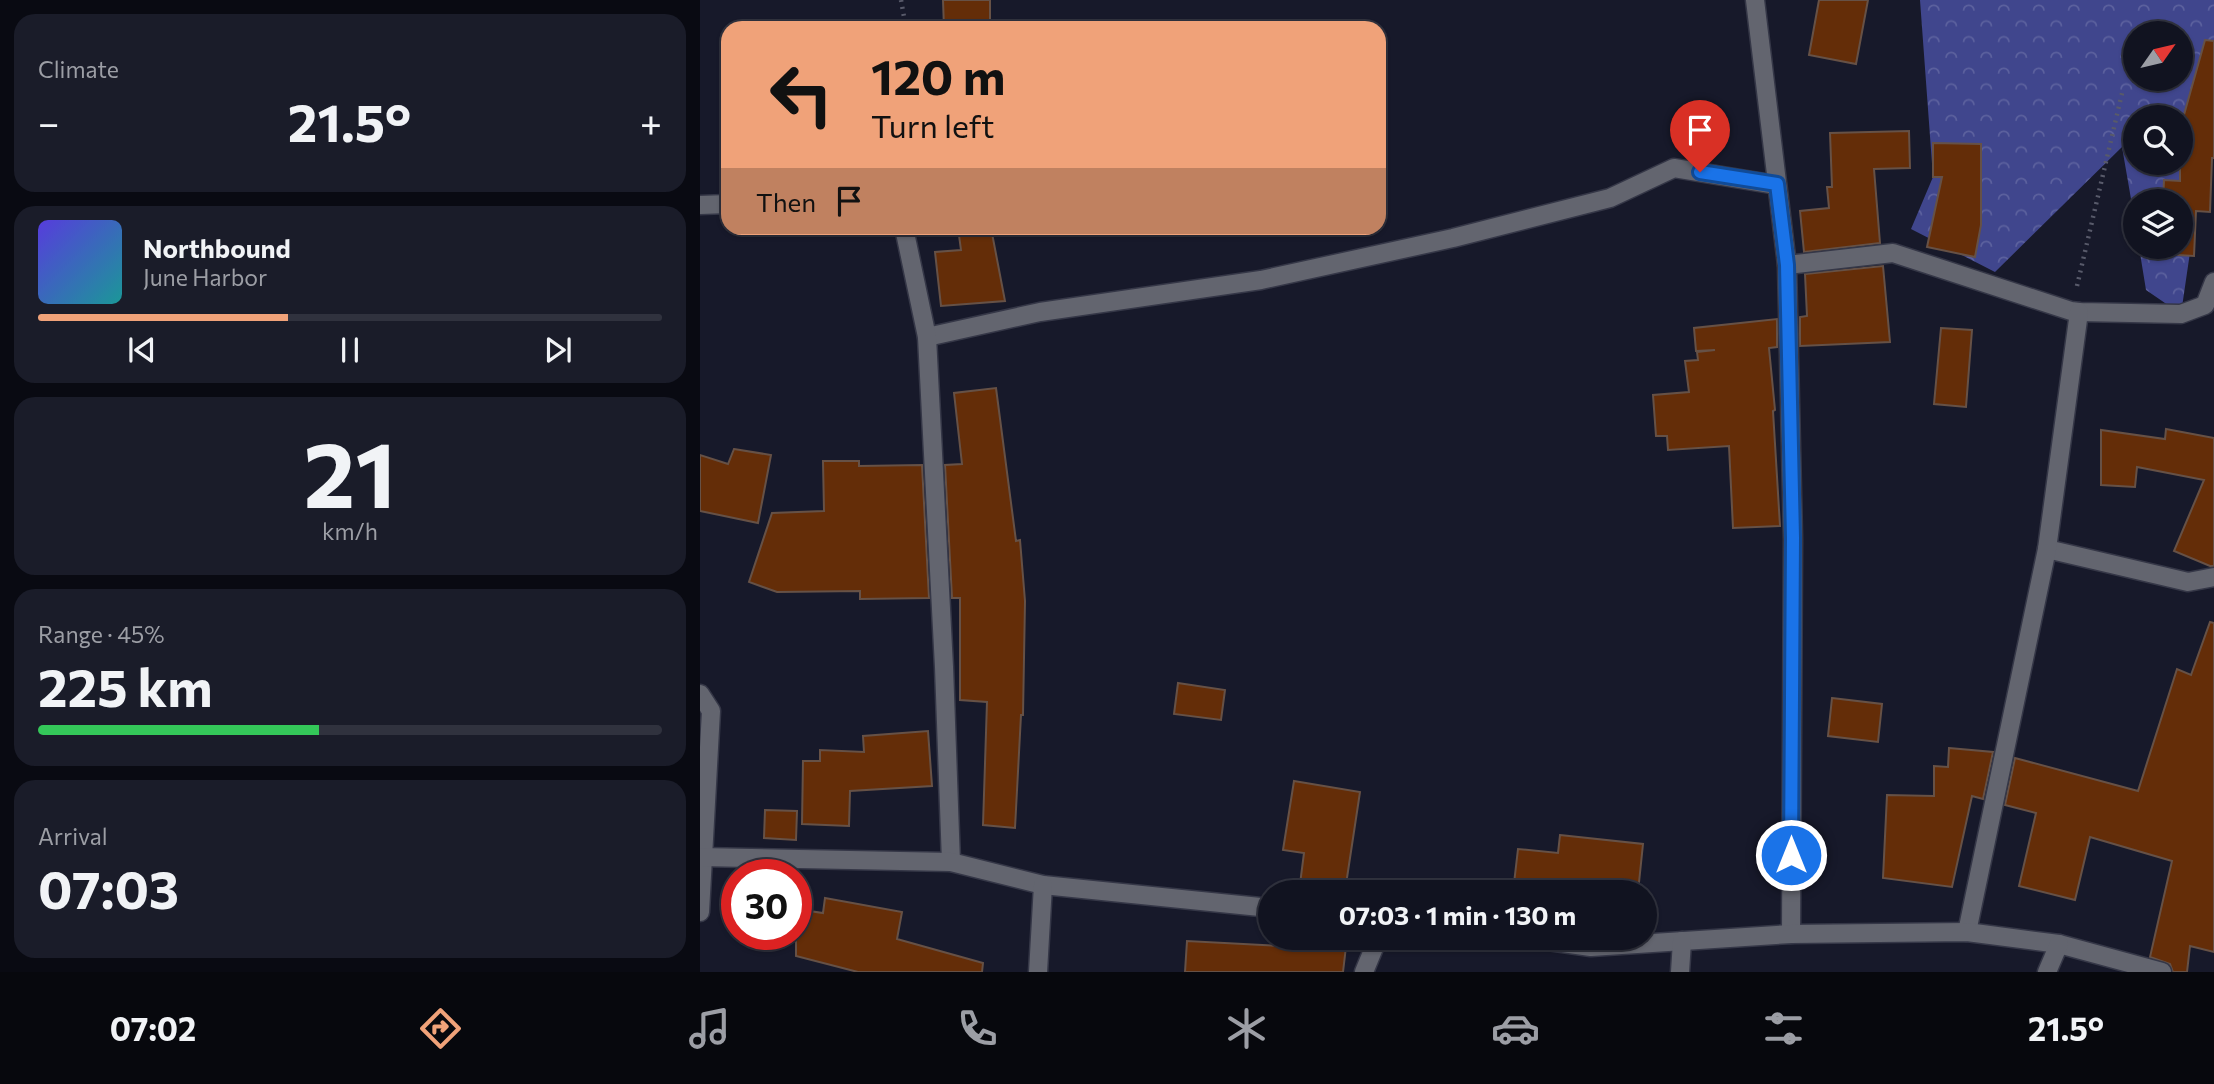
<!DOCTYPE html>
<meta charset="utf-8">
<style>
:root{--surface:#111320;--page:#1a1c29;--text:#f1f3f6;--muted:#9c9ea5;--line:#30323e;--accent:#f0a279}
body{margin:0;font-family:Commissioner,sans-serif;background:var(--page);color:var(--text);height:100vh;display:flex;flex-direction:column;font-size:26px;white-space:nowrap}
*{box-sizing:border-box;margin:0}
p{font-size:23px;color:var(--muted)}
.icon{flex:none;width:38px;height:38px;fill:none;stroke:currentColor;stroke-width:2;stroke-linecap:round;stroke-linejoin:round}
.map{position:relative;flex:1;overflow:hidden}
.side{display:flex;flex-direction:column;gap:14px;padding:14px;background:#090a12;width:700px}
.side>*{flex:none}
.top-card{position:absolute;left:21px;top:21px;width:665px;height:214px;border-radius:21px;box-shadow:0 2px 5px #0004,0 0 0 2px var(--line);background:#f0a279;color:#111;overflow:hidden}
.needle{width:46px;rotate:56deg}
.fabs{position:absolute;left:1423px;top:21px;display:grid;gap:14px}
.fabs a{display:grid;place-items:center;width:70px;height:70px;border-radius:50%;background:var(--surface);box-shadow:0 2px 5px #0004,0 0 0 2px var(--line);font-size:35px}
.speed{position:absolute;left:21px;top:859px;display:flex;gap:14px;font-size:35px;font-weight:700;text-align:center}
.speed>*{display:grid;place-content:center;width:91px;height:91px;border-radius:50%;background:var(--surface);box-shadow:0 2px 5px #0004,0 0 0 2px var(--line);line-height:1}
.speed .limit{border:10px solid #d22;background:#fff;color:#111}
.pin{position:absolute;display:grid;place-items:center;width:60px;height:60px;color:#fff;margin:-72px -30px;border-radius:50% 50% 50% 0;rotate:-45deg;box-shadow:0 0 7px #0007}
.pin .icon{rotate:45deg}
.me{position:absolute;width:77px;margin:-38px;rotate:0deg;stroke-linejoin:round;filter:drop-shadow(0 0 5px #0008)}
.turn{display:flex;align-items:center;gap:24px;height:147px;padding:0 35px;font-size:32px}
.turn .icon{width:91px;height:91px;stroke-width:2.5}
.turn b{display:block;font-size:49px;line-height:60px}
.then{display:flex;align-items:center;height:66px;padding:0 35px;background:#0003;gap:14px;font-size:26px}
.big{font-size:52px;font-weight:700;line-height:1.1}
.side .widget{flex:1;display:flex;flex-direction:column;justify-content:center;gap:10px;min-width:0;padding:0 24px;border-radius:21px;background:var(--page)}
.side .dial{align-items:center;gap:0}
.dial b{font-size:91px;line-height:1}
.song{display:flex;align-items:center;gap:21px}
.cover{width:84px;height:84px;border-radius:10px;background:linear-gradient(135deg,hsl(250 70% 55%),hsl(180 70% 35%))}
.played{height:7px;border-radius:4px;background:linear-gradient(90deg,var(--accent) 40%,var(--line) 40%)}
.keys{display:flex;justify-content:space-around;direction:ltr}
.heat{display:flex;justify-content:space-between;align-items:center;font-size:38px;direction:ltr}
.charge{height:10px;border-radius:5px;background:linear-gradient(90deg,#34c759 45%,var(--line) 0)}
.trip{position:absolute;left:558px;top:880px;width:399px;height:70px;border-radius:35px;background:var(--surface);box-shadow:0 2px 5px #0004,0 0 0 2px var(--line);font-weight:700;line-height:70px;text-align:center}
.dock{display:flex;height:112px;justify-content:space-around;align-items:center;background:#07080d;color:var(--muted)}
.dock .icon{width:49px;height:49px}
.dock .selected{color:var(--accent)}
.dock b{font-size:32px;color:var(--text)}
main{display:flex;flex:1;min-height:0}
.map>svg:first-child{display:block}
.forest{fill:url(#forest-crowns);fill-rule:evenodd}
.building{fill:#642d08;stroke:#665146;stroke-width:2}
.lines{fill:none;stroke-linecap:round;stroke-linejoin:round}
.service-casing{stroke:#353747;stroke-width:21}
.minor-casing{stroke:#353747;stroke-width:21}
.tertiary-casing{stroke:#353747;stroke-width:21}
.path{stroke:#585a6a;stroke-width:4.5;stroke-dasharray:2 5;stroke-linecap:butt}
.service{stroke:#63656f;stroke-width:18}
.minor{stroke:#63656f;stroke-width:18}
.tertiary{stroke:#63656f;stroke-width:18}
.route-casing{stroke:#114b97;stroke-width:18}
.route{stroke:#1a73e8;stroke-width:12}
</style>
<main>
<section class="side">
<div class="widget"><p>Climate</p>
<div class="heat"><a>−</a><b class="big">21.5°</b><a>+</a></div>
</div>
<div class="widget">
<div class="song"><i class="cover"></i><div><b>Northbound</b><p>June Harbor</p></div></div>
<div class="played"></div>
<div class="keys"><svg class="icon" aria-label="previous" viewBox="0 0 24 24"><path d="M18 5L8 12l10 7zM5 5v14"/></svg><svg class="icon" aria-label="pause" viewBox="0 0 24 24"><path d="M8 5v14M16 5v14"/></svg><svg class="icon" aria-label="next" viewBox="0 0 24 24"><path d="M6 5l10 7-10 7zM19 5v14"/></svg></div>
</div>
<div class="widget dial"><b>21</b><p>km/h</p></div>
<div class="widget"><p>Range · 45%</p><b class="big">225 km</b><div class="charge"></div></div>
<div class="widget"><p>Arrival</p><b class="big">07:03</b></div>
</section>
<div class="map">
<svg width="1514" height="972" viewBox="0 0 1514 972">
<defs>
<pattern id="forest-crowns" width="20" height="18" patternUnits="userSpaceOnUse" patternTransform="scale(1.75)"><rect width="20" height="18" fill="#40468d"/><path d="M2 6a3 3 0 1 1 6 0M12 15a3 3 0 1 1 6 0" fill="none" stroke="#5c619e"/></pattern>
</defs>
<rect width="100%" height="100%" fill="#17192a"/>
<path class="forest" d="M 1220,0 L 1514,0 L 1514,119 L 1508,129 L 1481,314 L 1446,290 L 1439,247 L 1480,247 L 1480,201 L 1435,201 L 1435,222 L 1422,147 L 1295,272 L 1211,229 L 1233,177 ZM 1435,33 L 1480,33 L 1480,79 L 1435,79 ZM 1435,117 L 1480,117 L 1480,163 L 1435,163 Z"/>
<g class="building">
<path d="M 243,0 L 290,0 L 290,28 L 244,28 Z"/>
<path d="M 1119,0 L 1168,0 L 1156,64 L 1109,55 Z"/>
<path d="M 1505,40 L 1514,41 L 1514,158 L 1512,158 L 1510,212 L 1496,211 L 1494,256 L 1460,254 L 1461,247 L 1480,247 L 1480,201 L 1463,201 L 1464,180 L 1480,181 L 1480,129 Z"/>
<path d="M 1209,131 L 1210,168 L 1174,169 L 1180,243 L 1104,252 L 1100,211 L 1129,208 L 1127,187 L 1132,187 L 1130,133 Z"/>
<path d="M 1233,143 L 1281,144 L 1281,225 L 1275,257 L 1227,247 L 1242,177 L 1233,177 Z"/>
<path d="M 258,228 L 291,228 L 305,301 L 241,306 L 235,252 L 261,250 Z"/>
<path d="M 1183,266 L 1190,342 L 1100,346 L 1100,317 L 1107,316 L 1105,274 Z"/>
<path d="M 1077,319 L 1077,347 L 1069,348 L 1075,410 L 1073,411 L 1080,526 L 1033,528 L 1029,446 L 968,450 L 967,436 L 956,436 L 953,395 L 989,392 L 985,361 L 998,360 L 997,352 L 1015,350 L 996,351 L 994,328 Z"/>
<path d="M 1241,328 L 1272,330 L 1266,407 L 1234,404 Z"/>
<path d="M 296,388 L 316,541 L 320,540 L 325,601 L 323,715 L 321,715 L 315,828 L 283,825 L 287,702 L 260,700 L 260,598 L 252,598 L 245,465 L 262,464 L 254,393 Z"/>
<path d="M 1466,429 L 1514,438 L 1514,566 L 1510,566 L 1474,551 L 1504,480 L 1437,467 L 1435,487 L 1401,485 L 1401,430 L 1465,439 Z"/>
<path d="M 34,449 L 71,455 L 58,523 L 0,511 L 0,455 L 28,464 Z"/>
<path d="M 123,461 L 159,461 L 159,466 L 222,465 L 229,598 L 160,599 L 160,591 L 77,592 L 49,582 L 72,513 L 124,511 Z"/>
<path d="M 1510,622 L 1514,623 L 1514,952 L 1490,946 L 1487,972 L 1473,972 L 1470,964 L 1450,957 L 1472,861 L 1390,837 L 1375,900 L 1319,886 L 1336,813 L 1305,805 L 1315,758 L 1438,791 L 1477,669 L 1491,675 Z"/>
<path d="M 478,683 L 525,690 L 521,720 L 474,714 Z"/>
<path d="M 1132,698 L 1182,704 L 1178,742 L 1128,736 Z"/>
<path d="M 228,731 L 232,786 L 150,791 L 149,826 L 102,824 L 103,761 L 120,761 L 120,750 L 164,752 L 163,736 Z"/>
<path d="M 1249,748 L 1293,752 L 1283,799 L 1272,796 L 1252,887 L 1183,878 L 1187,795 L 1234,796 L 1234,766 L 1248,767 Z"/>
<path d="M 594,781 L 660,792 L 645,891 L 600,884 L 604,853 L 583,850 Z"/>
<path d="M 65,810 L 97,811 L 96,840 L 64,838 Z"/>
<path d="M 860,835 L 943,844 L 938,892 L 813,892 L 818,849 L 858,853 Z"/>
<path d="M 125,898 L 202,912 L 197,939 L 283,963 L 282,972 L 158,972 L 96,956 L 96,909 L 123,913 Z"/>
<path d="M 581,938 L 647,938 L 643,972 L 485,972 L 487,941 L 580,946 Z"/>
</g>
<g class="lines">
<defs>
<path id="service" d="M 227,337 L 340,312 L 561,280 L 753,238 L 910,198 L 974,168 L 1077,185"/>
<g id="minor">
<path d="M 1055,0 L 1087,265 L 1093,539 L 1091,934"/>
<path d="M 0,205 L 28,204"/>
<path d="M 204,228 L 227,337 L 244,667 L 251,862"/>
<path d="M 1087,265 L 1193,253 L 1371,311 L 1379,312 L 1481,314 L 1505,305 L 1514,282"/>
<path d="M 1347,549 L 1488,582 L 1514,577"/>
<path d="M 0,694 L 11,711 L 0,912"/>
<path d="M 0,857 L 251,862 L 343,885 L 570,908"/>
<path d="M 1267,932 L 1347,549 L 1379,312"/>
<path d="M 827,938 L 891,947 L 1091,934 L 1267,932 L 1359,944 L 1462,972"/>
<path d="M 664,972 L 678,938"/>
<path d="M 980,972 L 982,941"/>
<path d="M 1347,972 L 1359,944"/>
</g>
<path id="tertiary" d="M 338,972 L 343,885"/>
</defs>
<use href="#service" class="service-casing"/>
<use href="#minor" class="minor-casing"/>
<use href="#tertiary" class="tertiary-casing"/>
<g class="path">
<path d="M 201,0 L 206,28"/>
<path d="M 1377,286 L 1423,89"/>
</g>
<use href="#service" class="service"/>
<use href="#minor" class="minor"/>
<use href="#tertiary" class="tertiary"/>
</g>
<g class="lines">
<defs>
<path id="route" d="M 1000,172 L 1077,184 L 1087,265 L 1093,538 L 1091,855"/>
</defs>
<use href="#route" class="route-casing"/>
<use href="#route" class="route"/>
</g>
</svg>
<div class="fabs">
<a><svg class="needle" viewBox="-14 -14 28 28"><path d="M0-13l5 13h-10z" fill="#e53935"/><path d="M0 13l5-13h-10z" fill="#9c9ea5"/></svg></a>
<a><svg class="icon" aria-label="search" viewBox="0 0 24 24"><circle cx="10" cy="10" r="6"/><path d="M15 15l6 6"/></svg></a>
<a><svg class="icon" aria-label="layers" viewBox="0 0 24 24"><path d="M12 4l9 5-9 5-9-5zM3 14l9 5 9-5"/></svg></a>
</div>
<div class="speed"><div class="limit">30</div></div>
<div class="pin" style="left:1000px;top:172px;background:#d93025"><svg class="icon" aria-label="arrive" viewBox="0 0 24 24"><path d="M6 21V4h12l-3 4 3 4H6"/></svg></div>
<svg class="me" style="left:1091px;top:855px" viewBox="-20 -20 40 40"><circle r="17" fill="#1a73e8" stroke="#fff" stroke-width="3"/><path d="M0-11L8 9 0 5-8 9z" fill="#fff"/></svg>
<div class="trip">07:03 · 1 min · 130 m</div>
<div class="top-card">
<div class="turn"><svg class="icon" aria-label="left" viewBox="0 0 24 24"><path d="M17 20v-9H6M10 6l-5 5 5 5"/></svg><div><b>120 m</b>Turn left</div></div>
<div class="then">Then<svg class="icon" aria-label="arrive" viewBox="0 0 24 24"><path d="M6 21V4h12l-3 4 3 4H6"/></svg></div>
</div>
</div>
</main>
<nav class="dock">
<b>07:02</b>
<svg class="icon selected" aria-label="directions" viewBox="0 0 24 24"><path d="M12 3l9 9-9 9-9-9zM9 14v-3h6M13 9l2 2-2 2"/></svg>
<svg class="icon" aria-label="music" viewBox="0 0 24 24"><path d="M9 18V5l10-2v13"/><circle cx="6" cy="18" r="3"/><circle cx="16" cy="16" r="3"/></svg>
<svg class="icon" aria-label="phone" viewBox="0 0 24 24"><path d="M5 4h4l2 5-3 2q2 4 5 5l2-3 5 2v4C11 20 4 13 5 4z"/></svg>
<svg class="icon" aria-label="climate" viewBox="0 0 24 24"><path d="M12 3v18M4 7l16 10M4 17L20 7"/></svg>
<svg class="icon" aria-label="car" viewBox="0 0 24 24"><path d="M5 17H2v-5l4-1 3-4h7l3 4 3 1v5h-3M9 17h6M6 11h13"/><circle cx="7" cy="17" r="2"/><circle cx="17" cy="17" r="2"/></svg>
<svg class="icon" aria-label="filters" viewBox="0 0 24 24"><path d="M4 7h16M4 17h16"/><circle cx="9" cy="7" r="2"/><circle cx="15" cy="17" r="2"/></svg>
<b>21.5°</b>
</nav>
